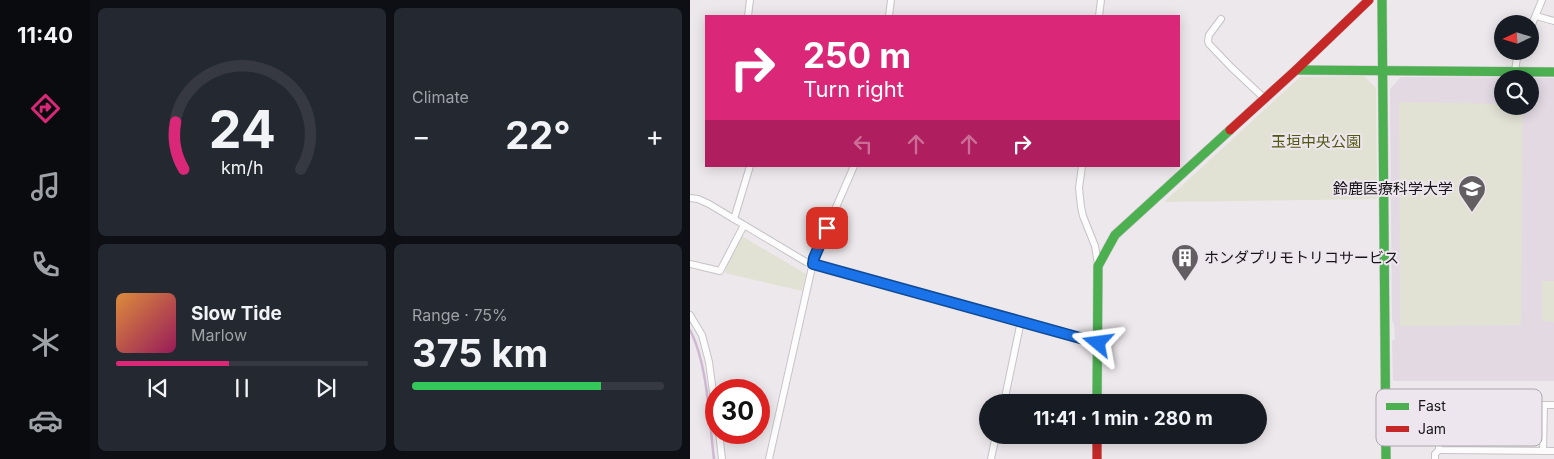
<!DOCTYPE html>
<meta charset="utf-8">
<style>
:root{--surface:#171b24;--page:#242831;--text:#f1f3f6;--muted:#9ea1a6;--line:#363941;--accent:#db2777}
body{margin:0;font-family:Inter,"Noto Sans JP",sans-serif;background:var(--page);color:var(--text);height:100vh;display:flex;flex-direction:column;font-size:19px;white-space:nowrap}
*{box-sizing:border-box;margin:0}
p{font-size:16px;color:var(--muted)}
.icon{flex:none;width:28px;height:28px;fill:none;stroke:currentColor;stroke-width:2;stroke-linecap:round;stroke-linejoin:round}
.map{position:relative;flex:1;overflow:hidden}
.panel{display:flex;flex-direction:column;gap:8px;padding:8px;background:#0d0f14;width:600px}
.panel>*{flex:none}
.top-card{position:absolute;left:15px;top:15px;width:475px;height:152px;border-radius:0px;box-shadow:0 2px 12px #0003;background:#db2777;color:#fff;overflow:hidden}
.needle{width:32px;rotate:266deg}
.buttons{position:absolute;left:804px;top:15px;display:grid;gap:10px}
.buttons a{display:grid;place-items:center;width:45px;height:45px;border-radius:50%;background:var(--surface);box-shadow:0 2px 12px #0003;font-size:25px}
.speed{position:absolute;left:15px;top:379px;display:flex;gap:10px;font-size:25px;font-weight:700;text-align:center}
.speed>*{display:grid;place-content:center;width:65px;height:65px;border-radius:50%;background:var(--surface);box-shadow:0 2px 12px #0003;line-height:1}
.speed .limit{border:8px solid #d22;background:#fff;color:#111}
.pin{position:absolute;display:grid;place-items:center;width:42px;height:42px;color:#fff;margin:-21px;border-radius:10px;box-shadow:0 2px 8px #0006}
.me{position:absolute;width:55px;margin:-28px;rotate:286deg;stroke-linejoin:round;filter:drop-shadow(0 0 4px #0008)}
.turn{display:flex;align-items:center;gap:18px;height:105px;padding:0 15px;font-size:22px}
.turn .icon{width:65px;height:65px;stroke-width:2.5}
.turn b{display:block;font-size:35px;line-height:42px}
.lanes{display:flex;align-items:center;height:48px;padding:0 15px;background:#0003;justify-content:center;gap:25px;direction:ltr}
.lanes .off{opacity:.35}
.big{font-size:38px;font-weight:700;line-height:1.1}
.panel .card{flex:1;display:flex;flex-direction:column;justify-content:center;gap:8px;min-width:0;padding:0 18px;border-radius:8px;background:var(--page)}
.panel .dial{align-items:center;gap:0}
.dial svg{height:130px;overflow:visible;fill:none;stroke:var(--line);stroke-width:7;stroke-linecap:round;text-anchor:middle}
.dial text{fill:var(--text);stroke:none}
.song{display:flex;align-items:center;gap:15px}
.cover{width:60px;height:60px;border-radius:8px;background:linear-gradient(135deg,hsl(30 70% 55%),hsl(330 70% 35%))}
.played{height:5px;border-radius:2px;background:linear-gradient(90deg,var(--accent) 45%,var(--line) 45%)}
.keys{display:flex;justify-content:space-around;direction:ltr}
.heat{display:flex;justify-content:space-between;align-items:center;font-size:28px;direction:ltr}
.charge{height:8px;border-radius:4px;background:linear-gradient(90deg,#34c759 75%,var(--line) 0)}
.panel .tiles{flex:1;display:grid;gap:8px;grid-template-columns:repeat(2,1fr)}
.trip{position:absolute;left:289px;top:394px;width:288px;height:50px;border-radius:25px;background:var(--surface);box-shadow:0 2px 12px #0003;font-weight:700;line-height:50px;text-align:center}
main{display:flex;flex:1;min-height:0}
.tab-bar{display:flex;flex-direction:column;width:90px;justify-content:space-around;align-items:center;background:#090b0e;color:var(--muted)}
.tab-bar .icon{width:35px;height:35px}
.tab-bar .on{color:var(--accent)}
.tab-bar b{font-size:22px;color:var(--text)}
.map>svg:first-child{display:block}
.built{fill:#e2d9e3;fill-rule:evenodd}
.green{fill:#e1e2d4}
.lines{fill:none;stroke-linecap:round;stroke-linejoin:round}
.stream{stroke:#cfb8d1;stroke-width:2.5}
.street-casing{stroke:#c6c3c6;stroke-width:8}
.fast-casing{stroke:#c6c3c6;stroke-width:10}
.jam-casing{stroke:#c6c3c6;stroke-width:10}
.street{stroke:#fcfcfc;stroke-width:6}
.fast{stroke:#4caf50;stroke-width:9}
.jam{stroke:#c62828;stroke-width:9}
.route-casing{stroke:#114b97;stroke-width:12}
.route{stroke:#1a73e8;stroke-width:9}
.labels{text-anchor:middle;stroke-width:4;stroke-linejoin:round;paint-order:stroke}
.park-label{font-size:15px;fill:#525812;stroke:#ede6ee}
.poi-label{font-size:15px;fill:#171417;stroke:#ede6ee;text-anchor:end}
.key{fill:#ede6ee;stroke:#ada7ae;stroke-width:1}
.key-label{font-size:14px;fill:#171417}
</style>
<main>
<nav class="tab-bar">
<b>11:40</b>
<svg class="icon on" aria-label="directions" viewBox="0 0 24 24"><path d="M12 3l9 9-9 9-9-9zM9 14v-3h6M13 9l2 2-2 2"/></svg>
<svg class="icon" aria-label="music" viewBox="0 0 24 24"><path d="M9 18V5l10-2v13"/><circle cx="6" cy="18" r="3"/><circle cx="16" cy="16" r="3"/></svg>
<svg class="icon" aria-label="phone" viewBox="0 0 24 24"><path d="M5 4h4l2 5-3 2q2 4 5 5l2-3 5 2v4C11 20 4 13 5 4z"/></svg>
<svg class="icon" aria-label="climate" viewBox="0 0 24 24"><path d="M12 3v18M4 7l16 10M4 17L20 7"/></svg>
<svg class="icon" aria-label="car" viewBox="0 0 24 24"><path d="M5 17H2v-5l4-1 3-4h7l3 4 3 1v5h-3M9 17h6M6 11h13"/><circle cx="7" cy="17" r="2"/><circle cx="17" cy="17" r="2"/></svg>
</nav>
<section class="panel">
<div class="tiles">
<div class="card dial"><svg viewBox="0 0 100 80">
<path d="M14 69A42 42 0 1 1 86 69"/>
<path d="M14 69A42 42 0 0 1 9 40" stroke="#db2777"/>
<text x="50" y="56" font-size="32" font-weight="700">24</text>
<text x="50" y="72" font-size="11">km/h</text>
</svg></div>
<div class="card"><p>Climate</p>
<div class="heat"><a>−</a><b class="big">22°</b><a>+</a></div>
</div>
<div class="card">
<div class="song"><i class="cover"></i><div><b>Slow Tide</b><p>Marlow</p></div></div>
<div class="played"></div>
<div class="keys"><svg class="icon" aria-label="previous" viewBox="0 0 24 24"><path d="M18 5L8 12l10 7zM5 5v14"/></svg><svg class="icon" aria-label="pause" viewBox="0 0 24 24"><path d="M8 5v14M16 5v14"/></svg><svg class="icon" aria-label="next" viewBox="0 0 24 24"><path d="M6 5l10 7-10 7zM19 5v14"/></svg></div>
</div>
<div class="card"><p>Range · 75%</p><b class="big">375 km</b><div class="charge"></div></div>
</div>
</section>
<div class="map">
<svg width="864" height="459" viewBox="0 0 864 459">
<rect width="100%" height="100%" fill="#ece8ec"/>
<path class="built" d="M 711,77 L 864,78 L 864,381 L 703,381 L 702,341 L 705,339 L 704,325 L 702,320 L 700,89 ZM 812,79 L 840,79 L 840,106 L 812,106 Z"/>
<g class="green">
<path d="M 674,76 L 686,88 L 687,199 L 474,202 L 610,77 Z"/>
<path d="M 709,102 L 812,104 L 812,106 L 833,106 L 831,325 L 710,326 Z"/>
<path d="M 50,235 L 116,274 L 112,291 L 35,273 L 37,263 Z"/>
<path d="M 852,281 L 864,281 L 864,322 L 852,321 Z"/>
</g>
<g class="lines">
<path class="stream" d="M 0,330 C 18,364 19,420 24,459"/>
<defs>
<g id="street">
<path d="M 58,16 L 60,0"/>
<path d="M 199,16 L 201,0"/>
<path d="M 409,16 L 411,0"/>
<path d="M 846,16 L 864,21"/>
<path d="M 531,19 L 519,35 L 518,41 L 519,44 L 541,67 L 575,99"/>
<path d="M 840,29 L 852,0"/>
<path d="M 825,71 L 828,51"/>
<path d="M 392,166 L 389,188 L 391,207 L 393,216 L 405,246 L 408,264"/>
<path d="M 0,198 L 8,199 L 19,204 L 116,262 L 408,343"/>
<path d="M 44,219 L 60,166"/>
<path d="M 0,264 L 30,271 L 54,225"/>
<path d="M 0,315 L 12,335 L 19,362 L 26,415"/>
<path d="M 314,402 L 331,321"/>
<path d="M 695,404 L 864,405"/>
<path d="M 749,404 L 749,450 L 864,451"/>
<path d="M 29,432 L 32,459"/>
<path d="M 853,451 L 854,405"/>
<path d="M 79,459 L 124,258 L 164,166"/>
<path d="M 301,459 L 306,435"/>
<path d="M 745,459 L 745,454 L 749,450"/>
</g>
<g id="fast">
<path d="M 692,0 L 696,459"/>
<path d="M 606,70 L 864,72"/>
<path d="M 407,402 L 408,266 L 425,235 L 540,130"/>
</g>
<g id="jam">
<path d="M 540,130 L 606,70 L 679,0"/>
<path d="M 407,435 L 407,459"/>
</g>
</defs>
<use href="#street" class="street-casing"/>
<use href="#fast" class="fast-casing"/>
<use href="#jam" class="jam-casing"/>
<use href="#street" class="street"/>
<use href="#fast" class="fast"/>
<use href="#jam" class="jam"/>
</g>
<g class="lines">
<defs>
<path id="route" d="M 137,228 L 124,258 L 123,264 L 408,343"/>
</defs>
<use href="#route" class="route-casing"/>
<use href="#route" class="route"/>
</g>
<defs>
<symbol id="university-pin" viewBox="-11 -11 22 30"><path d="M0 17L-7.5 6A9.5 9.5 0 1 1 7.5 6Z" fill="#625e62" stroke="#ede6ee"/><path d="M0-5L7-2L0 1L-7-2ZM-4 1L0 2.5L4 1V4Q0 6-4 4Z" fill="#fff"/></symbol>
<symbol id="building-pin" viewBox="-11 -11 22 30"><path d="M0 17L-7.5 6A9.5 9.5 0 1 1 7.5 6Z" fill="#625e62" stroke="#ede6ee"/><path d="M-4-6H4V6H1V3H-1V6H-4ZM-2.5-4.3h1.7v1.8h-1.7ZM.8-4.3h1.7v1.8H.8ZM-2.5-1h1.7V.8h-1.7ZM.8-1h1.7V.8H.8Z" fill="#fff"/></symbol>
</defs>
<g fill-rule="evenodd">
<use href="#university-pin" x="766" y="173" width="32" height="43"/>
<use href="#building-pin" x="479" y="242" width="32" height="43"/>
</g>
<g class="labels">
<g class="park-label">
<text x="626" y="147">玉垣中央公園</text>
</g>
<g class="poi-label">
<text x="763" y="194">鈴鹿医療科学大学</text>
<text x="514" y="263" text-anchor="start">ホンダプリモトリコサービス</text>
</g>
</g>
<rect x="686" y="389" width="166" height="57" rx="8" class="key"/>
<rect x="696" y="403" width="23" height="7" fill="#4caf50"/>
<rect x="696" y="426" width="23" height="6" fill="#c62828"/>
<g class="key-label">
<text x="728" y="411">Fast</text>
<text x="728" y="434">Jam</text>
</g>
</svg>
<div class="buttons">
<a><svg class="needle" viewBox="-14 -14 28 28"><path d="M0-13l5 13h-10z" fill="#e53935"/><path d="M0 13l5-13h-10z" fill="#9ea1a6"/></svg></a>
<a><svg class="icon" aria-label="search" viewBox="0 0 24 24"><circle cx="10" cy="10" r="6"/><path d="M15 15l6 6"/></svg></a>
</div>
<div class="speed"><div class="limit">30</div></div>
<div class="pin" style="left:137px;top:228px;background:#d93025"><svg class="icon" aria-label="arrive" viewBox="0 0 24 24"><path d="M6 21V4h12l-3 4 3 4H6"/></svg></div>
<svg class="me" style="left:408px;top:343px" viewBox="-20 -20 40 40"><path d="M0-17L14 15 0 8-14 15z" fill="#1a73e8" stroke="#fff" stroke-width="4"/></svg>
<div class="trip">11:41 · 1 min · 280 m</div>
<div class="top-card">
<div class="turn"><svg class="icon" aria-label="right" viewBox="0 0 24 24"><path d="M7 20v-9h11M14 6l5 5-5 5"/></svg><div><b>250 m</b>Turn right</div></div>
<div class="lanes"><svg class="icon off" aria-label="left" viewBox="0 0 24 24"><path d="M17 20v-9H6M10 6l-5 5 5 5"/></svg><svg class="icon off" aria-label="ahead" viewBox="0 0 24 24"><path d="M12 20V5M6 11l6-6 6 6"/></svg><svg class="icon off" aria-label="ahead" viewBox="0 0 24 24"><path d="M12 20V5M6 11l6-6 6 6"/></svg><svg class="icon" aria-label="right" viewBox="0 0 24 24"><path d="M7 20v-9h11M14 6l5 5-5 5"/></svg></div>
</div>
</div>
</main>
